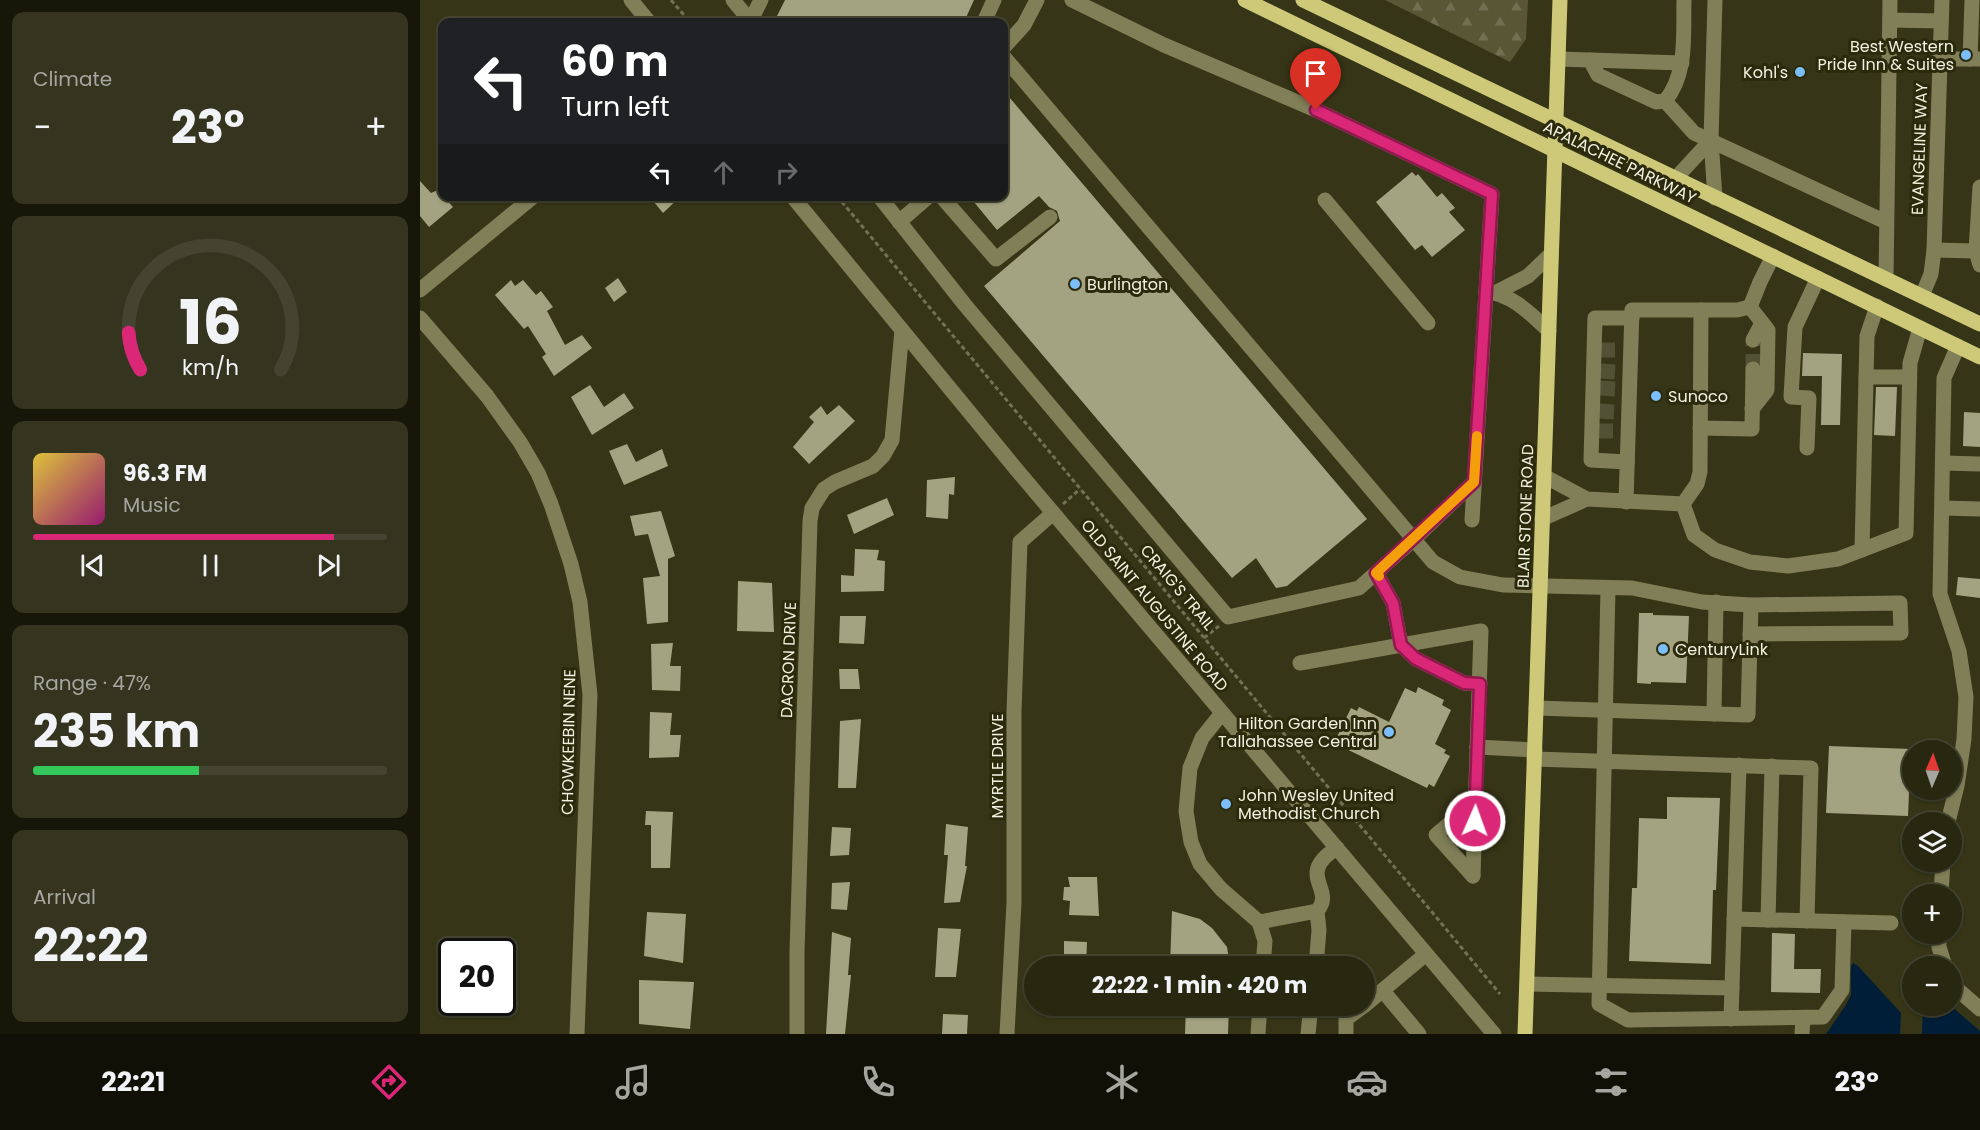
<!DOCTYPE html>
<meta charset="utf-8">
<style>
:root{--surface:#282811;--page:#34341f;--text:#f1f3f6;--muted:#a5a69f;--line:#444431;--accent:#db2777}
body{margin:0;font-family:Poppins,sans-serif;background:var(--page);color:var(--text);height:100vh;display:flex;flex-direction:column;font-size:22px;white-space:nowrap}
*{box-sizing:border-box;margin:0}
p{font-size:20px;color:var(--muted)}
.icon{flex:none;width:33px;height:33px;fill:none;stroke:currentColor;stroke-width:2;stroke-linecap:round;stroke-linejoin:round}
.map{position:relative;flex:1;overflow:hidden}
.sheet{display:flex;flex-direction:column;gap:12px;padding:12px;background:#161609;width:420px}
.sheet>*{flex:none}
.banner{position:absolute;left:18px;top:18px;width:570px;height:183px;border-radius:12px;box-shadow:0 2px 4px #0004,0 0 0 2px var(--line);background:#202124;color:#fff;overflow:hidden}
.needle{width:39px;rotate:2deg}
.controls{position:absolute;left:1482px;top:740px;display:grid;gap:12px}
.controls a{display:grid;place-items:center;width:60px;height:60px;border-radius:50%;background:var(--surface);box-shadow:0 2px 4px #0004,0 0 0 2px var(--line);font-size:30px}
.speed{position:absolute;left:18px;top:938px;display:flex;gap:12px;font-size:30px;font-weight:700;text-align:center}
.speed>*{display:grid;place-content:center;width:78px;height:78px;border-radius:50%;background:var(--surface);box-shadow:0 2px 4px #0004,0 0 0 2px var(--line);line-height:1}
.speed .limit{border:3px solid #111;border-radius:9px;background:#fff;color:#111}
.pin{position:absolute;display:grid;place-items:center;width:51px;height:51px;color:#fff;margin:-62px -26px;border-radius:50% 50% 50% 0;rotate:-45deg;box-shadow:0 0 6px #0007}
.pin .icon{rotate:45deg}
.me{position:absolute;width:66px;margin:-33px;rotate:2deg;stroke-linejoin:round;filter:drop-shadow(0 0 4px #0008)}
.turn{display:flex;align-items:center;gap:21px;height:126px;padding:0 24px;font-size:27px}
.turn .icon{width:78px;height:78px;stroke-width:2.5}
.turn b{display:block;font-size:42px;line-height:51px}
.lanes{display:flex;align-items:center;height:57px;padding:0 24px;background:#0003;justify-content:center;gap:30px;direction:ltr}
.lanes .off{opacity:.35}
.big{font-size:45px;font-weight:700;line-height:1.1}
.sheet .tile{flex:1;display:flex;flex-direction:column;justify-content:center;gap:9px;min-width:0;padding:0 21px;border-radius:12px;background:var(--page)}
.sheet .dial{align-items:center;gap:0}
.dial svg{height:156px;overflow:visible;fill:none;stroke:var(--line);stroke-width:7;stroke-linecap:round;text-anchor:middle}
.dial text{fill:var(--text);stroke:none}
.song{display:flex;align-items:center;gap:18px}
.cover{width:72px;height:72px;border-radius:9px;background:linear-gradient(135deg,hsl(50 70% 55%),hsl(320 70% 35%))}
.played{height:6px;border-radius:3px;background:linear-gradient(90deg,var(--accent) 85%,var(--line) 85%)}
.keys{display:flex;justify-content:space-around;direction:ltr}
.heat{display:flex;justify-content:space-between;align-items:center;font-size:33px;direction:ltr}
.charge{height:9px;border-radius:4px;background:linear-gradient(90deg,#34c759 47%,var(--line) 0)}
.trip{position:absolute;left:604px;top:956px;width:351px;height:60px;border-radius:30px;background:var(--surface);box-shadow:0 2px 4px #0004,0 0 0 2px var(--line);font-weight:700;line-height:60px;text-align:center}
.dock{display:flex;height:96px;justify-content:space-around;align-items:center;background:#101007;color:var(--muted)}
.dock .icon{width:42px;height:42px}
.dock .selected{color:var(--accent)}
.dock b{font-size:27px;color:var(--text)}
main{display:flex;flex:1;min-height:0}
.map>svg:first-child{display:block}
.forest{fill:url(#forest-firs)}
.water{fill:#001e38}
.building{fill:#a4a381}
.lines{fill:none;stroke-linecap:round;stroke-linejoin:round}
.minor-tunnel{stroke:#525135;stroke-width:15;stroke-dasharray:15 8;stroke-linecap:butt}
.path{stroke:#727258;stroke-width:3;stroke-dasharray:4.5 3;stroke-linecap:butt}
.minor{stroke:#817f58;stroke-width:15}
.major{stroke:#cec978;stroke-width:15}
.route-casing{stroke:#8e194d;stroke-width:15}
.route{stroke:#db2777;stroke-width:10}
.slow{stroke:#f59e0b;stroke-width:10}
.poi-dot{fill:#7cbef9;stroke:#2c2a0c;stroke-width:2}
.labels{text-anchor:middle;stroke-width:6;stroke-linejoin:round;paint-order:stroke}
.poi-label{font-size:16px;fill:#f1f1df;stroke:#2c2a0c;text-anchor:start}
.street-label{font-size:16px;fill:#f1f1df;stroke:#2c2a0c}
</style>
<main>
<section class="sheet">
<div class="tile"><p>Climate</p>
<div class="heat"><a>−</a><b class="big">23°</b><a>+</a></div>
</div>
<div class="tile dial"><svg viewBox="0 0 100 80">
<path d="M14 69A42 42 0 1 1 86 69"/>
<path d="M14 69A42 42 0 0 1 8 50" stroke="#db2777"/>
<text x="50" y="56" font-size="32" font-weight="700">16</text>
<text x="50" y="72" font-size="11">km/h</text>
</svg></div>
<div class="tile">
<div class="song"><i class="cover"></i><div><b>96.3 FM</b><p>Music</p></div></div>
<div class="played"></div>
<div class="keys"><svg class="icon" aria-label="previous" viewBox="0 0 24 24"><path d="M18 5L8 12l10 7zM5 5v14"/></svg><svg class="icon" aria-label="pause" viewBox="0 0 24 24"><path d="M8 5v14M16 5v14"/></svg><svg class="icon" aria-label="next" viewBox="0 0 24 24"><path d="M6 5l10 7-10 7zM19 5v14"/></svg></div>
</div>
<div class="tile"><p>Range · 47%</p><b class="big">235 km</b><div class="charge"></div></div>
<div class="tile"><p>Arrival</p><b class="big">22:22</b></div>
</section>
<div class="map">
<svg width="1560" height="1034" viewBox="0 0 1560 1034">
<defs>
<pattern id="forest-firs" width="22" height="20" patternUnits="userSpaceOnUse" patternTransform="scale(1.5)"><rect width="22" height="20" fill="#585635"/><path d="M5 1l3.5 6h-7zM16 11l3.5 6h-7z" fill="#706f52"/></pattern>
</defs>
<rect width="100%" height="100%" fill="#363517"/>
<path class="forest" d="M 965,0 L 1108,0 L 1106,39 L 1090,62 Z"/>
<g class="water">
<path d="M 1433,963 L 1438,966 L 1481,1013 L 1480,1034 L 1406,1034 L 1426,1005 L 1431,995 L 1431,966 Z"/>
<path d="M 1503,1005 L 1530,1005 L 1560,1031 L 1560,1034 L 1502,1034 Z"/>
</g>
<g class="building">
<path d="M 365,0 L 554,0 L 544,22 L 354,22 Z"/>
<path d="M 584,91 L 947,519 L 867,586 L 856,588 L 836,558 L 812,578 L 564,286 L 640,221 L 637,211 L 629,207 L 619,196 L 577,230 L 549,196 L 584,196 L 584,165 L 589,160 L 584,154 Z"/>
<path d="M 992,172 L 996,176 L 998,174 L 1017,197 L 1022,193 L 1035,208 L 1029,212 L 1045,230 L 1012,257 L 1002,245 L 995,250 L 956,202 Z"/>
<path d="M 0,181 L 11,193 L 18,190 L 33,207 L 9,227 L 0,216 Z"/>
<path d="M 229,196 L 261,196 L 243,213 Z"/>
<path d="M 198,278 L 207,292 L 194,302 L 185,288 Z"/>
<path d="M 91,280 L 95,286 L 103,280 L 116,295 L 121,291 L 133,307 L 127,311 L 145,345 L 162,335 L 172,348 L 134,376 L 122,357 L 126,354 L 108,326 L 104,329 L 75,295 Z"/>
<path d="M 1383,353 L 1422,354 L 1420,425 L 1401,425 L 1402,376 L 1382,376 Z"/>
<path d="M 170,385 L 184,407 L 204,393 L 214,408 L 172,435 L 151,397 Z"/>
<path d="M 1456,387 L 1477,387 L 1475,436 L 1454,435 Z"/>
<path d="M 419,405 L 435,421 L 389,464 L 373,447 L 394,422 L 389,417 L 401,406 L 407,415 Z"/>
<path d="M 1544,412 L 1560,413 L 1560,447 L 1543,446 Z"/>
<path d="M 207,444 L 216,462 L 242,449 L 248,466 L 204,485 L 189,451 Z"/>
<path d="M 535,477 L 534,495 L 529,494 L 528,519 L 506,517 L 507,480 Z"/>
<path d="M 467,498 L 474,515 L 434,534 L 427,515 Z"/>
<path d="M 241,511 L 255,556 L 248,559 L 248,622 L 227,624 L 223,578 L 240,576 L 228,534 L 215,536 L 210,516 Z"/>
<path d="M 435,549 L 459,550 L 457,560 L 465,561 L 464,591 L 421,592 L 421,575 L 434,576 Z"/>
<path d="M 1538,577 L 1560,579 L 1560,598 L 1536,595 Z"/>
<path d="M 318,581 L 352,583 L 354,632 L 317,631 Z"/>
<path d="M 1219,613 L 1233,613 L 1233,615 L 1269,616 L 1266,683 L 1231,682 L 1231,684 L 1217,683 Z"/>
<path d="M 420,616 L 446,616 L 444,644 L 419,643 Z"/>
<path d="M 253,643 L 250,666 L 261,666 L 260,691 L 232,690 L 231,644 Z"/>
<path d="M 419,669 L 438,669 L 440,689 L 420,689 Z"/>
<path d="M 998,687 L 1024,700 L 1022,705 L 1031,710 L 1015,744 L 1026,750 L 1024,753 L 1030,756 L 1014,787 L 1009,784 L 1007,788 L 920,746 L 922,742 L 916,739 L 931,708 L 937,711 L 939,707 L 969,722 L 985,688 L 996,693 Z"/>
<path d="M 230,712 L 252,713 L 250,735 L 261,735 L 259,757 L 229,758 Z"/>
<path d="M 441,719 L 436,788 L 418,788 L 420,721 Z"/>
<path d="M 1409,746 L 1491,749 L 1488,816 L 1406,813 Z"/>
<path d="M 1247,797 L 1300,798 L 1296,890 L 1293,890 L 1291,964 L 1209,961 L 1212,888 L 1217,888 L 1219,818 L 1247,819 Z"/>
<path d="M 226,811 L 253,812 L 250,868 L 231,868 L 231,825 L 225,825 Z"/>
<path d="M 526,824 L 548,827 L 545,866 L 547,866 L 540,902 L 524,903 L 528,855 L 524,855 Z"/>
<path d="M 412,827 L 431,828 L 429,855 L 410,856 Z"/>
<path d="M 648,877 L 677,877 L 679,916 L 649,915 L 650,901 L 643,900 L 644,887 L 650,887 Z"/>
<path d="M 430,882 L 427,910 L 411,909 L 412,883 Z"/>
<path d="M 752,911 L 780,919 L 792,928 L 807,947 L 810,966 L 750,966 Z"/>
<path d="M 227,912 L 266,914 L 263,963 L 224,956 Z"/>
<path d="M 518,928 L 541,929 L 536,977 L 515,977 Z"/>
<path d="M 412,932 L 431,938 L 428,975 L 431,975 L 425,1034 L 406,1034 Z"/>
<path d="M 1352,933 L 1375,934 L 1374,969 L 1401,969 L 1400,993 L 1351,992 Z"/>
<path d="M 644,941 L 667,942 L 666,966 L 648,966 L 649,957 L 644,956 Z"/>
<path d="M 219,980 L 274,982 L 270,1029 L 219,1024 Z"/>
<path d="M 766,1005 L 809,1005 L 808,1034 L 765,1034 Z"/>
<path d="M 523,1014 L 548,1015 L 547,1034 L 522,1034 Z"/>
</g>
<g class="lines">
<g class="minor-tunnel">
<path d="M 1180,350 L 1198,350"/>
<path d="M 1333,369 L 1333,340"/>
<path d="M 1180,371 L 1196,372"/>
<path d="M 1180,388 L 1196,389"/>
<path d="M 1179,411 L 1195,412"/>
<path d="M 1178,431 L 1195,431"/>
</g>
<g class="path">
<path d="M 251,0 L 270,22"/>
<path d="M 417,196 L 1080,994"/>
<path d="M 643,504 L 660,489"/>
<path d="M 784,638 L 799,626"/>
</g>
<g class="minor">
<path d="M 211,0 L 229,22"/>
<path d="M 313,0 L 331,22"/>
<path d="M 652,0 L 744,45 L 896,110 L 1072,194 L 1052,520"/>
<path d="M 1470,20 L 1521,21"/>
<path d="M 330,22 L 341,0"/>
<path d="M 564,22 L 574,0"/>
<path d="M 584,47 L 604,25 L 617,0"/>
<path d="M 584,57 L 1013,562 L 1040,577 L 1083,585 L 1212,588 L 1282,602 L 1331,605 L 1480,603 L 1481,633 L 1330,634"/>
<path d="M 1138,59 L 1262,63"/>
<path d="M 1520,59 L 1560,59"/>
<path d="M 1550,59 L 1552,0"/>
<path d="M 1170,60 L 1178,75 L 1236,102 L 1245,101 C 1268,74 1263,33 1264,0"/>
<path d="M 1245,101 L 1274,133 L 1466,222"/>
<path d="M 1255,179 L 1291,140"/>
<path d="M 1560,187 L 1556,251 L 1560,265"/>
<path d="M 372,196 L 596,469 L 1074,1034"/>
<path d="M 459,196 L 545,305 L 808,617 L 939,588 L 994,539 L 1054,482"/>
<path d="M 521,196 L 576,259 L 630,217"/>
<path d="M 1295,198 L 1291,140 L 1295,0"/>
<path d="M 905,200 L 1008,323"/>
<path d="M 479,222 L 509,196"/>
<path d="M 1514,250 L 1556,251"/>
<path d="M 1466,279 L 1470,0"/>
<path d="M 0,290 L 114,196"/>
<path d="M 1066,292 C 1091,293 1112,315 1129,331"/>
<path d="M 1075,293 L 1108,276 L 1131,254"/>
<path d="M 1502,296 L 1511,274 L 1514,250 L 1522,0"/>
<path d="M 1330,307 L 1348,330 L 1347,390 L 1332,409"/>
<path d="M 1330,307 L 1340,282 L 1353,256"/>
<path d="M 0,318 L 67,396 L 100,442 L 118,473 L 131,504 L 151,564 L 160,602 L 170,695 L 157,1034"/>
<path d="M 1333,340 L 1342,323"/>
<path d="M 1446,377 L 1489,377"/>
<path d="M 1280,428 L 1332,429 L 1333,369"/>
<path d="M 1387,448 L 1389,398 L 1371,397 L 1375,327 L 1398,278"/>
<path d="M 1207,462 L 1171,460 L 1175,318 L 1212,318"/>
<path d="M 1523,463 L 1560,464"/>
<path d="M 1124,476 L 1167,499 L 1263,504"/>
<path d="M 1206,502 L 1212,310 L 1317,310 L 1330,307"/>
<path d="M 1263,504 L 1274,535 L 1295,550 L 1330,562 L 1368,566 L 1418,559 L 1486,533 L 1490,363 L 1500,328"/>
<path d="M 1263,504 L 1277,484 L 1280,472 L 1281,310"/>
<path d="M 1522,508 L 1560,509"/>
<path d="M 1122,519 L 1167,499"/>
<path d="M 1442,550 L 1447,336 L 1457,306"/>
<path d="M 956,573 L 973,603 L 981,645 L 996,659 L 1044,683 L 1060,684"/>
<path d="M 1188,588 L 1179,1004 L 1208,1020 L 1403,1017 L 1422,990 L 1424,922"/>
<path d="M 880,663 L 1061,631 L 1053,876"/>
<path d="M 1116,708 L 1328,715 L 1331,605"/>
<path d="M 802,713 L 782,738 L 770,768 L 766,811 L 771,842 L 780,864 L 801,889 L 839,922 L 845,941 L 843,966"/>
<path d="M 1294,714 L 1296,602"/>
<path d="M 1057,747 L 1115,750"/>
<path d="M 1114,759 L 1391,768 L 1387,921"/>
<path d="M 1528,822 L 1537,786 L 1544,739 L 1546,697 L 1539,651 L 1520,594 L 1524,378 L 1538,346"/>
<path d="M 1053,876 L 1016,835 L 1055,802"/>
<path d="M 1521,894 L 1523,861"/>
<path d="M 1314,919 L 1471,923"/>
<path d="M 1348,920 L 1352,766"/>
<path d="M 839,922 L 897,911 C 917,889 874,875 917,848"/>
<path d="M 1519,933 L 1519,947 L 1525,966"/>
<path d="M 896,966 L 899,930 L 897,911"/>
<path d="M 1532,980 L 1537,989 L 1560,1009"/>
<path d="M 1107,984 L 1312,988"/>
<path d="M 963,991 L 999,1034"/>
<path d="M 945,1005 L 1006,954"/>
<path d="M 1311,1019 L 1319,765"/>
<path d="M 377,1034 L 377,952 L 390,521 L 392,508 L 404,489 L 415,482 L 453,466 L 463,456 L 472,440 L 482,330"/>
<path d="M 587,1034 L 594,903 L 594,712 L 600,542 L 633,513"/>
<path d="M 838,1034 L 840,1005"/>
<path d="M 888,1034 L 891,1005"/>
<path d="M 926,1034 L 926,1019 L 945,1005"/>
<path d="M 1382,1034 L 1383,1018"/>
</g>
<g class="major">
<path d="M 825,0 L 1560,357"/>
<path d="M 883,0 L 1560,324"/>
<path d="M 1105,1034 L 1140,0"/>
</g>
</g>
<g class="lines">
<defs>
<path id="route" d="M 896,110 L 1072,194 L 1054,482 L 956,573 L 973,603 L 981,645 L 996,659 L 1044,683 L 1060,684 L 1055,821"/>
</defs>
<use href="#route" class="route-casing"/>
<use href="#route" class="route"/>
<path class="slow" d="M 959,576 L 956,573 L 1054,482 L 1057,436"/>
</g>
<g class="poi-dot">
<circle cx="1546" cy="55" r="6"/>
<circle cx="1380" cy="72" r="6"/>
<circle cx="655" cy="284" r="6"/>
<circle cx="1236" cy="396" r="6"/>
<circle cx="1243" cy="649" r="6"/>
<circle cx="969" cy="732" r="6"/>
<circle cx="806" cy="804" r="6"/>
</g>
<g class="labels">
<g class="poi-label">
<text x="1534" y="52" text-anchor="end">Best Western<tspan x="1534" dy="18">Pride Inn &amp; Suites</tspan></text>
<text x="1368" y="78" text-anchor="end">Kohl's</text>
<text x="667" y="290">Burlington</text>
<text x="1248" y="402">Sunoco</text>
<text x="1255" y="655">CenturyLink</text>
<text x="957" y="729" text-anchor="end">Hilton Garden Inn<tspan x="957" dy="18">Tallahassee Central</tspan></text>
<text x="818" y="801">John Wesley United<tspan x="818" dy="18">Methodist Church</tspan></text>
</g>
<g class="street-label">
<text transform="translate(1499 149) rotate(-88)" y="6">EVANGELINE WAY</text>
<text transform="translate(1200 162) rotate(26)" y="6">APALACHEE PARKWAY</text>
<text transform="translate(1105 516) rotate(-88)" y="6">BLAIR STONE ROAD</text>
<text transform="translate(758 587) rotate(50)" y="6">CRAIG'S TRAIL</text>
<text transform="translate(735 605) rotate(50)" y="6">OLD SAINT AUGUSTINE ROAD</text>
<text transform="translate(368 660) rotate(-88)" y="6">DACRON DRIVE</text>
<text transform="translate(148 742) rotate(-89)" y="6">CHOWKEEBIN NENE</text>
<text transform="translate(577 766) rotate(-90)" y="6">MYRTLE DRIVE</text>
</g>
</g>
</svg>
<div class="controls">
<a><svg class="needle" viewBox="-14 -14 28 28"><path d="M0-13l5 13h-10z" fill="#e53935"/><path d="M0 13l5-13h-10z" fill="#a5a69f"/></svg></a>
<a><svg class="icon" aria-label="layers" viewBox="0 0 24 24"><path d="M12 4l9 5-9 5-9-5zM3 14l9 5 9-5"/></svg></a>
<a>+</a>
<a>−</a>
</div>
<div class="speed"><div class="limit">20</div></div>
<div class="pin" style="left:896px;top:110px;background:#d93025"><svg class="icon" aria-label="arrive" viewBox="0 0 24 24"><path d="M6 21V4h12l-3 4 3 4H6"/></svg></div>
<svg class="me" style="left:1055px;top:821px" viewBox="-20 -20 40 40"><circle r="17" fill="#db2777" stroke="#fff" stroke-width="3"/><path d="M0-11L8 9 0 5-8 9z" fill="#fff"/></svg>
<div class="trip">22:22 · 1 min · 420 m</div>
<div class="banner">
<div class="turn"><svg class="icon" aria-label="left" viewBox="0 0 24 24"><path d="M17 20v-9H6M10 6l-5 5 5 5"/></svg><div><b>60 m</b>Turn left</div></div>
<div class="lanes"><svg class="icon" aria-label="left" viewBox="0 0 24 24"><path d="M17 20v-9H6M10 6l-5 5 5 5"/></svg><svg class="icon off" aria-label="ahead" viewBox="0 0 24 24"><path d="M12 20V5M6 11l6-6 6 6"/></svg><svg class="icon off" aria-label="right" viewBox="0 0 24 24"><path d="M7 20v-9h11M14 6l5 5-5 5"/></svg></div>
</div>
</div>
</main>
<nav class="dock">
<b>22:21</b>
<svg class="icon selected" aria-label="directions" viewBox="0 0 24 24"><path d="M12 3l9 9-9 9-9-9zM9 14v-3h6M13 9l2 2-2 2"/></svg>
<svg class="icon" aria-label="music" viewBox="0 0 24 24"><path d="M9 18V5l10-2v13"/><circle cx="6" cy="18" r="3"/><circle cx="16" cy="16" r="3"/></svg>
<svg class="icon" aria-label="phone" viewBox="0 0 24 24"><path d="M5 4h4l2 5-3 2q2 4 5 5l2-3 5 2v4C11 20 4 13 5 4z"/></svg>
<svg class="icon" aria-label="climate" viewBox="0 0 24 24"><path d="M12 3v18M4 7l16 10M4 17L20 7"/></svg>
<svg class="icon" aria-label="car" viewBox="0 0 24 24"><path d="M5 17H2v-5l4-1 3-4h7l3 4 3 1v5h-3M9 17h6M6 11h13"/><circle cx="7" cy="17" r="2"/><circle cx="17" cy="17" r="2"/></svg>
<svg class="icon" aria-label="filters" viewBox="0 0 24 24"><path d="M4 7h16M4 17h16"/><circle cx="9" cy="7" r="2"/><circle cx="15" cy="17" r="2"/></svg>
<b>23°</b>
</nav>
